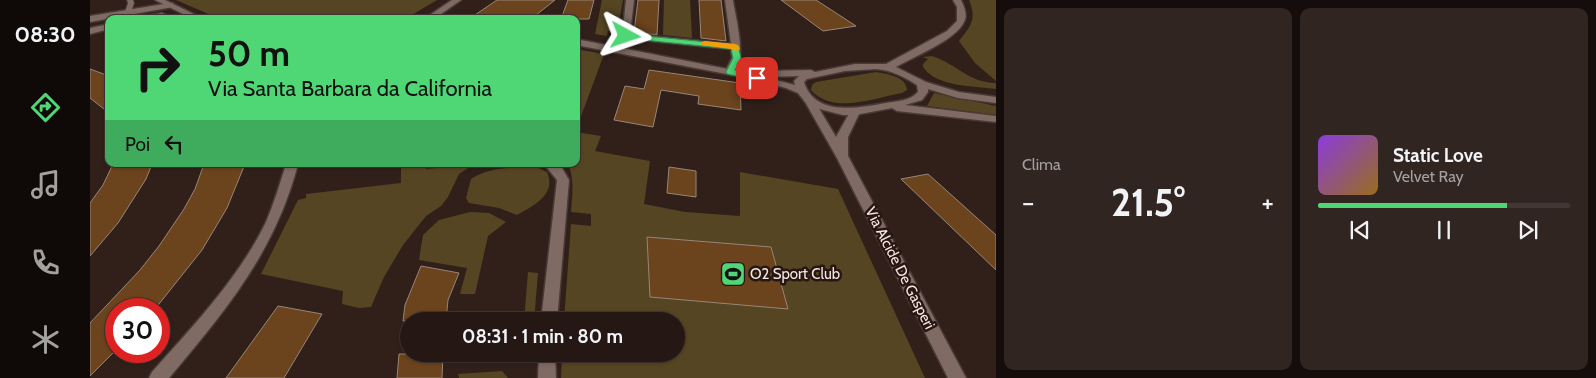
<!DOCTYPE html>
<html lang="it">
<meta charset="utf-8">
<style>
:root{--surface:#251814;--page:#312522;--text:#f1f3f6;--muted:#a3a0a0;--line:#423734;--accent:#4fd675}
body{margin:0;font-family:Cabin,sans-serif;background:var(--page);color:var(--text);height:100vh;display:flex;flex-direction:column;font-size:19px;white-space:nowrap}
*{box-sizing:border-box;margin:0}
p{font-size:16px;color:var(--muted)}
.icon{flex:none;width:28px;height:28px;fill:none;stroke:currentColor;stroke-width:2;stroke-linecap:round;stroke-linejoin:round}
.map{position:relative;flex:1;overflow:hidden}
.drawer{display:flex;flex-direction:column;gap:8px;padding:8px;background:#140d0b;width:600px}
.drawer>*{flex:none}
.hud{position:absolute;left:15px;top:15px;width:475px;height:152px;border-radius:10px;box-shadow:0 1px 4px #0004,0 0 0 1px var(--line);background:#4fd675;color:#111;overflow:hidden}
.speed{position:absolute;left:15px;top:298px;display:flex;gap:10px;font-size:25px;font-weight:700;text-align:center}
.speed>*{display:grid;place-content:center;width:65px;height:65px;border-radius:50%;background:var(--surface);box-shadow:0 1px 4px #0004,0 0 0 1px var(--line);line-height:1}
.speed .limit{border:8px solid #d22;background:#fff;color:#111}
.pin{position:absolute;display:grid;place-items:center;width:42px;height:42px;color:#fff;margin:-21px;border-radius:10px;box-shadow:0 2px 8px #0006}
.me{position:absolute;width:55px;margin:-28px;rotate:95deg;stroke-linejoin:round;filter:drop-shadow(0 0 4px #0008)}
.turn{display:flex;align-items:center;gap:18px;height:105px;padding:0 20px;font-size:22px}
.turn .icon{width:65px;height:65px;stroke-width:2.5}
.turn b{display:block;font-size:35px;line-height:42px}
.then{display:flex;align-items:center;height:48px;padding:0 20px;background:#0003;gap:10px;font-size:19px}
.big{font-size:38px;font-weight:800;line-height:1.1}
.drawer .tile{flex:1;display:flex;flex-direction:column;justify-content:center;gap:8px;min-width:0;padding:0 18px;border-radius:10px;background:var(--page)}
.song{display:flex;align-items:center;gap:15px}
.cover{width:60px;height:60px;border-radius:8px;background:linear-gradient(135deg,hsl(270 70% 55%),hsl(40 70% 35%))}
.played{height:5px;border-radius:2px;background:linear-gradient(90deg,var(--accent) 75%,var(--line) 75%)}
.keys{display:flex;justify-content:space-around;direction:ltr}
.heat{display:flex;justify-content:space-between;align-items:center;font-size:28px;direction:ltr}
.drawer .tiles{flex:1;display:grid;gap:8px;grid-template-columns:repeat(2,1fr)}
.trip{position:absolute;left:310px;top:312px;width:285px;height:50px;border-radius:25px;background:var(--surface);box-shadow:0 1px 4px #0004,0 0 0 1px var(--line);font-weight:800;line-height:50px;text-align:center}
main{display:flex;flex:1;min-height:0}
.menu{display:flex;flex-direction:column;width:90px;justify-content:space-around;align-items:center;background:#0f0a08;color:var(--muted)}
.menu .icon{width:35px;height:35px}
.menu .selected{color:var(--accent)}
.menu b{font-size:22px;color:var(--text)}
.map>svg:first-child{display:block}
.green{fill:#554523}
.building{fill:#6b431d;stroke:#978678}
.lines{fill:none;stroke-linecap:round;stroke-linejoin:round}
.lane-casing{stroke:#483a36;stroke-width:2}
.street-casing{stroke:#483a36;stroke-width:3}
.secondary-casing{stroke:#483a36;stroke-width:3}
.lane{fill:#806b64;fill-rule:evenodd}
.street{fill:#806b64;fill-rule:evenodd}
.secondary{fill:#806b64;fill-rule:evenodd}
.route{fill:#4fd675;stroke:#338b4c}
.slow{fill:#f59e0b}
.labels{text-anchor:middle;stroke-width:5;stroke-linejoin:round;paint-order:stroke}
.street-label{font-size:15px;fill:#f3e7e2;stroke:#271611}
.poi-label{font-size:15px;fill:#f3e7e2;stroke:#271611;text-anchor:start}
</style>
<main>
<nav class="menu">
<b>08:30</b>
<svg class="icon selected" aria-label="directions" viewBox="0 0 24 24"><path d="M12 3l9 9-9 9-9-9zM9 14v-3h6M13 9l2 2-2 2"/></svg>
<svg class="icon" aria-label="music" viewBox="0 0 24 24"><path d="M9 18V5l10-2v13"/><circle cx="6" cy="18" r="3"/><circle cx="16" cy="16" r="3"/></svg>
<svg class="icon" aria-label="phone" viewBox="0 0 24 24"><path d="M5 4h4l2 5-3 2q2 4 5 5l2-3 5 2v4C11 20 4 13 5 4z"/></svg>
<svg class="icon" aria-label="climate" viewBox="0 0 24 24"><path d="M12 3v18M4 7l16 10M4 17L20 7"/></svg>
</nav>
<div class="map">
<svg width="906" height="378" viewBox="0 0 906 378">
<rect width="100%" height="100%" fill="#31201a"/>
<g class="green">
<path d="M 86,0 L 347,0 L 315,19 L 130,19 Z"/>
<path d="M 512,0 L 533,0 L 527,32 L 518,31 L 517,36 L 505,34 Z"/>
<path d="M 574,0 L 600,0 L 602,38 L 573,35 Z"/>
<path d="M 879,0 L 906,0 L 906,81 L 885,63 L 869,41 C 881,26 887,19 879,0 Z"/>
<path d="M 486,49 L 514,54 L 486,130 Z"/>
<path d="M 842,56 C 869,65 877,82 906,83 L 906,89 C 884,86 846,87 833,67 L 833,64 L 838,59 L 833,57 Z"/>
<path d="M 786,72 C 797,74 816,76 817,90 L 812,93 C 784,98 743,115 721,90 L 722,85 L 726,82 Z"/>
<path d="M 844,93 L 906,106 L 906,115 L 837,106 Z"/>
<path d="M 486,132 L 511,136 L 505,151 L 560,161 L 554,204 L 595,212 L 650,216 L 650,172 L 748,189 L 835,378 L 471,378 L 472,354 L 586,354 L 586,321 L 474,321 L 481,224 L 501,226 L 501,214 L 481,212 C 482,195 485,180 478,164 L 486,164 Z"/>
<path d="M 311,164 L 336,164 L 336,169 L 384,164 L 369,174 L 358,197 L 351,206 L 336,216 L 313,245 L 294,277 L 281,307 L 269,308 L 252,304 L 253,291 L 171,274 L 208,200 L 216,198 L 216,194 L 311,183 Z"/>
<path d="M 446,167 L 457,172 C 467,195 443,206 427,215 L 409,208 L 379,203 L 376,198 L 381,179 C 401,166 423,168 446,167 Z"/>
<path d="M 380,212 L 399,213 L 416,222 L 398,236 L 385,294 L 370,294 L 377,268 L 329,260 L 333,235 L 349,220 Z"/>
<path d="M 438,272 L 448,273 L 444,321 L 434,321 Z"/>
<path d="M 412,371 L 418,378 L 369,378 L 368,374 Z"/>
</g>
<g class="building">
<path d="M 407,0 L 465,0 L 441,19 L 379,19 Z"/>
<path d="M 478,0 L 504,0 L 499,19 L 471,19 Z"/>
<path d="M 548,0 L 569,0 L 567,35 L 544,32 Z"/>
<path d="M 609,0 L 631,0 L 636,41 L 611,38 Z"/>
<path d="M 691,0 L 726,0 L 766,26 L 733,31 Z"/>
<path d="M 0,69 L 19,76 L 19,113 L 0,98 Z"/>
<path d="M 559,70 L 650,83 L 651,110 L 608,104 L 609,96 L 571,90 L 563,127 L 524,120 L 535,86 L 554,89 Z"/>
<path d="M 23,164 L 62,164 L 56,179 L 28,223 L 0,256 L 0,203 L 13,185 Z"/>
<path d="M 114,164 L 155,164 L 137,208 L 112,250 L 65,309 L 26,309 L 26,350 L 0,376 L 0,323 L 50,270 L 69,246 L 94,209 L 105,189 Z"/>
<path d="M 579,167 L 606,171 L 606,197 L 577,193 Z"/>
<path d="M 838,174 L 906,235 L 906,270 L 811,179 Z"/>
<path d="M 557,237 L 681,247 L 698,309 L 560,297 Z"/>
<path d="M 331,266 L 369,273 L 358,300 L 356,321 L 313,321 L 315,305 Z"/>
<path d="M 188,306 L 232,314 L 194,378 L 136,378 Z"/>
<path d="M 309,354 L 353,354 L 352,378 L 307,378 Z"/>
</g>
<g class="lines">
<defs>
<path id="lane" d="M 37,0 L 43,0 L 44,3 L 41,12 L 38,14 L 35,12 L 38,3 Z"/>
<g id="street">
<path d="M 362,0 L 371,0 L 344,19 L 334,19 Z"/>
<path d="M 536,0 L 544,0 L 540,34 L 641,44 L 635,0 L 643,0 C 645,16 660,68 640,75 L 635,72 L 642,58 L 641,49 L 532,38 Z"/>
<path d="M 80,3 L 83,3 L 83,7 L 0,22 L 0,16 Z"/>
<path d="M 72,13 L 85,19 L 50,19 L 51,17 Z"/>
<path d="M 19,24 L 19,29 L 0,34 L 0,28 Z"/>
<path d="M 719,97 L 724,100 L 746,137 L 761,110 L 765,109 L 770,112 L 758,137 L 758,156 L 876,378 L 858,378 L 747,158 L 714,100 Z"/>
<path d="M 196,164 L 208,164 C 185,252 136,310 79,378 L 59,378 L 62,372 C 103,326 149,278 176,222 C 184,203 190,184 196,164 Z"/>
<path d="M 454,164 L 467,164 L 472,168 L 479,180 L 467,321 L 451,321 L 467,180 Z"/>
<path d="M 449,354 L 465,354 L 466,378 L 448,378 Z"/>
</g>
<g id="secondary">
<path d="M 65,0 L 75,0 L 114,19 L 103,19 Z"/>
<path d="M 863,0 L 871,0 C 874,6 878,15 874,22 C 866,40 823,57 806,67 L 836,82 L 869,92 L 906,97 L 906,103 L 868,98 L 838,89 L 838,92 L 832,100 L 815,105 L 906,116 L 906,122 L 807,111 L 802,108 L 765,115 L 753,115 L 726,108 L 715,102 L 708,93 L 696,88 L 647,76 L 486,45 L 486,39 L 663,74 L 668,71 L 721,70 L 725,72 L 765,64 L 796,64 L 857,31 L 867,21 L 867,7 ZM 786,69 C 802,70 814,77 827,85 L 828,92 C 820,101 807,101 796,103 C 768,108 725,117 714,82 L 717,79 L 755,71 ZM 709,76 L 704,81 L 705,85 L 674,77 Z"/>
</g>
</defs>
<use href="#lane" class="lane-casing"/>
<use href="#street" class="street-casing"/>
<use href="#secondary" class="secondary-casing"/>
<use href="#lane" class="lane"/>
<use href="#street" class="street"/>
<use href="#secondary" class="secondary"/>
</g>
<path class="route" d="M 536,34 L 648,45 L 651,58 L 645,70 L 671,78 L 667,81 L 637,74 L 636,72 L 643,58 L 641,49 L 533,38 L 533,35 Z"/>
<path class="slow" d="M 615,41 L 645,44 L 648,45 L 650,49 L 646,51 L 641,49 L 612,45 L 612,42 Z"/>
<defs>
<symbol id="stadium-square" viewBox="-11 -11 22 22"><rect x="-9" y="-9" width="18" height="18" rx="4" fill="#4fd675" stroke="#271611"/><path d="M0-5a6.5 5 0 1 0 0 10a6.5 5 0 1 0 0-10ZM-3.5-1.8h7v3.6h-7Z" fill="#111"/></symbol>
</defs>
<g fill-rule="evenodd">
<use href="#stadium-square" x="629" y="260" width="28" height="28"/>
</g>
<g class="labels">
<g class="street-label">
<text transform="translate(810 268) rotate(63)" y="5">Via Alcide De Gasperi</text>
</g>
<g class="poi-label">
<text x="660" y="279">O2 Sport Club</text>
</g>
</g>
</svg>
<div class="speed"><div class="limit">30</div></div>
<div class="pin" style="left:667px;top:78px;background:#d93025"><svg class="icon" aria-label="arrive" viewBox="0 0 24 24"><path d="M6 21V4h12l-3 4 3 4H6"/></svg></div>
<svg class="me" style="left:536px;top:36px" viewBox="-20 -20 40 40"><path d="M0-17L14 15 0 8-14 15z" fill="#4fd675" stroke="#fff" stroke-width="4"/></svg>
<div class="trip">08:31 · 1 min · 80 m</div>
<div class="hud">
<div class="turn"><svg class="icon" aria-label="right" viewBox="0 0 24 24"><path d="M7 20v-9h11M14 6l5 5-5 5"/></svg><div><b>50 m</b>Via Santa Barbara da California</div></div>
<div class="then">Poi<svg class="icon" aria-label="left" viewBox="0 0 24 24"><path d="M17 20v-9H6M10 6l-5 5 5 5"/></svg></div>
</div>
</div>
<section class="drawer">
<div class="tiles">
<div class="tile"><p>Clima</p>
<div class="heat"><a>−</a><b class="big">21.5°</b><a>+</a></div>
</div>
<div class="tile">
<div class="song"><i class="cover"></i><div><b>Static Love</b><p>Velvet Ray</p></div></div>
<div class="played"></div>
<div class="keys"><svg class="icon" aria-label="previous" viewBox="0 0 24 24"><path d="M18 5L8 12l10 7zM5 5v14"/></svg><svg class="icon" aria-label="pause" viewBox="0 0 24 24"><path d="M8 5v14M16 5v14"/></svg><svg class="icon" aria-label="next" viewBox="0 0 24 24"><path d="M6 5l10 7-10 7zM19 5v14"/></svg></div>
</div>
</div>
</section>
</main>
